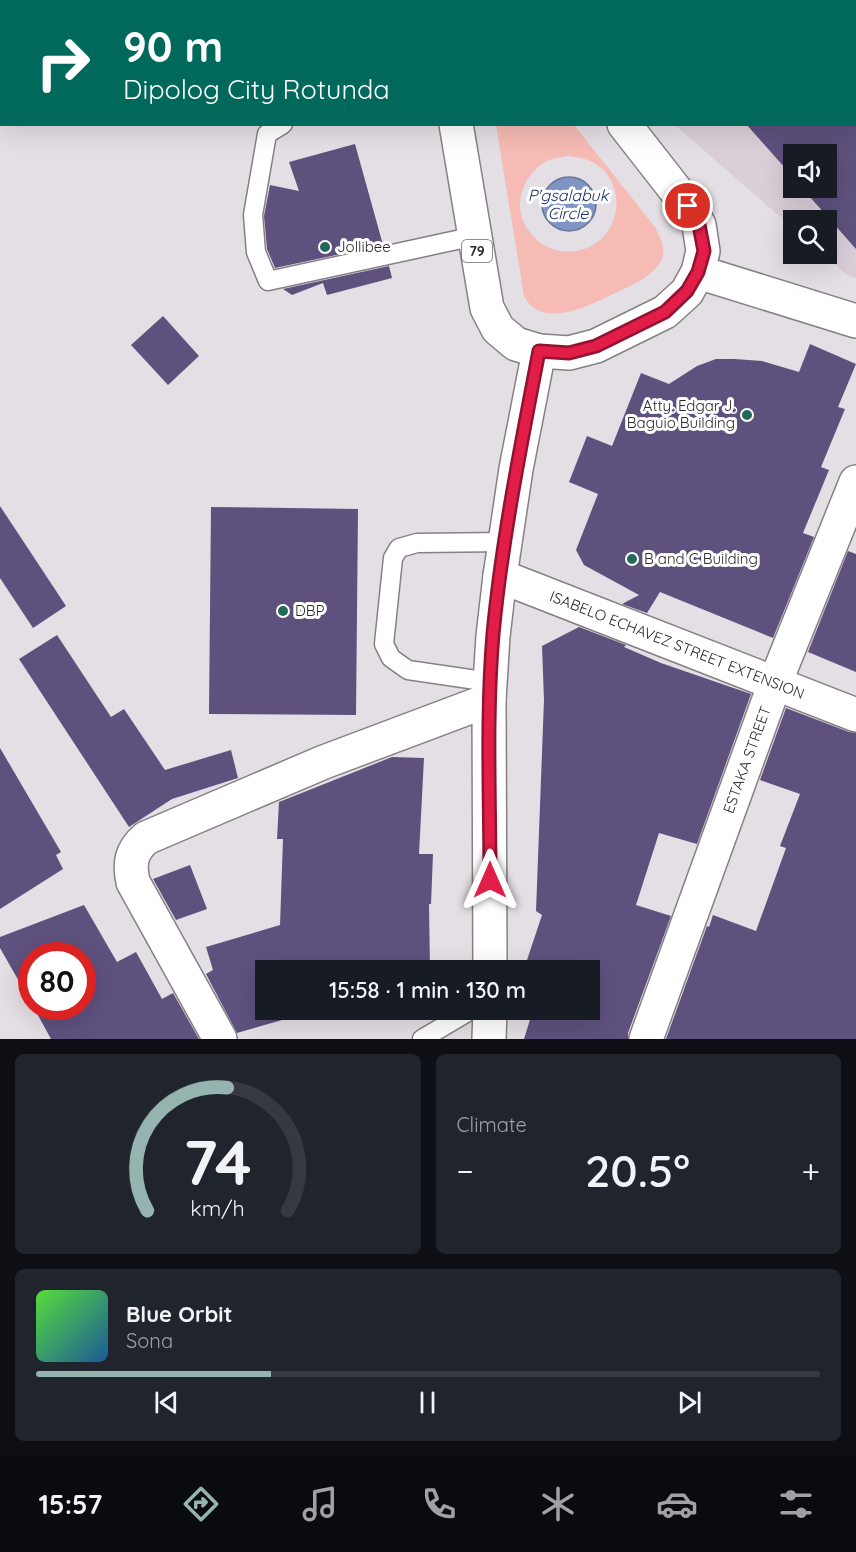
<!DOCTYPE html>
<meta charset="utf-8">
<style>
:root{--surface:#171b24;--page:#20242c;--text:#f1f3f6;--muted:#9ea1a6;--line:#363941;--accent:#95b4b0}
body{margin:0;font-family:Quicksand,sans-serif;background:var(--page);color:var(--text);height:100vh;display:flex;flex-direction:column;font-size:22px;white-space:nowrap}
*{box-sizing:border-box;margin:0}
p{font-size:20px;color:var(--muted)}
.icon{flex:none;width:33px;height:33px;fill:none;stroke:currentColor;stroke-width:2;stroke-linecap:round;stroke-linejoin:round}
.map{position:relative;height:1039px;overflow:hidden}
.panel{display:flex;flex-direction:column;gap:15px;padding:15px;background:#0d0f14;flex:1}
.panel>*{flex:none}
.guide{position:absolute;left:0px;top:0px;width:856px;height:126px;box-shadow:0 6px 24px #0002;background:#00695c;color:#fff;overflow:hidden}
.tools{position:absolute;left:783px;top:144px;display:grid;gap:12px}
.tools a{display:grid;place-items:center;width:54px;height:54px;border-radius:0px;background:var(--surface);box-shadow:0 6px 24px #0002;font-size:30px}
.speed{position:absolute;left:18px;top:942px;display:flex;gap:12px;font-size:30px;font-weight:700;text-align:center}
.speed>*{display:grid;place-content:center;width:78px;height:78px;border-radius:50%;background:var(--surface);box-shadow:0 6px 24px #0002;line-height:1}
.speed .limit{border:9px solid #d22;background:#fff;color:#111}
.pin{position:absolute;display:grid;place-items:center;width:51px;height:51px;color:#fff;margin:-26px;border:3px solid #fff;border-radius:50%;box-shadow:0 2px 6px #0007}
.me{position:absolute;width:66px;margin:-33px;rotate:0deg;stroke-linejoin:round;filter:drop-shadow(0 0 4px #0008)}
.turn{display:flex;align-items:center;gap:21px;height:126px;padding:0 24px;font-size:27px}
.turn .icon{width:78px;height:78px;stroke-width:2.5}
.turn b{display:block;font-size:42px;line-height:51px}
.big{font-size:45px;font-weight:600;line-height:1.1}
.panel .widget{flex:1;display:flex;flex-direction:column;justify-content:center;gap:9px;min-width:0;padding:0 21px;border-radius:9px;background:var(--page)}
.panel .dial{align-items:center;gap:0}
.dial svg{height:156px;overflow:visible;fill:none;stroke:var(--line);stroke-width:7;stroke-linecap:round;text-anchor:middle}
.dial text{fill:var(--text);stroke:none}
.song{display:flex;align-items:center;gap:18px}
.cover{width:72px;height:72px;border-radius:9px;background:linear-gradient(135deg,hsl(110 70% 55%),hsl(210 70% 35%))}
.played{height:6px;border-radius:3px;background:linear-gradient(90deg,var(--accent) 30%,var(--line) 30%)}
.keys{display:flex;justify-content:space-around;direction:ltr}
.heat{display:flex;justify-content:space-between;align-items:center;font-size:33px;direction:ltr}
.panel .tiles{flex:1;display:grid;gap:15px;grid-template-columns:1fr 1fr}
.widget:last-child{grid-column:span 2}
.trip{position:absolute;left:255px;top:960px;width:345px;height:60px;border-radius:0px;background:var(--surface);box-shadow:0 6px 24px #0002;font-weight:600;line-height:60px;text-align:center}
.menu{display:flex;height:96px;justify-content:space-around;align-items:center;background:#090b0e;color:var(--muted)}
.menu .icon{width:42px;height:42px}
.menu .active{color:var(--accent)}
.menu b{font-size:27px;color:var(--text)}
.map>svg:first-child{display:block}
.built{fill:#dacfd9;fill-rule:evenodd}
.green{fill:#f6bbb5;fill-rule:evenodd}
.water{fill:#8195c4;stroke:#677596;stroke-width:1.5}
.building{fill:#5e517e}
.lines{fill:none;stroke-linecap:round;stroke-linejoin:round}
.lane-casing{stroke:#848084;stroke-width:21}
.street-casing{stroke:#848084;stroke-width:36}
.primary-casing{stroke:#848084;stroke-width:36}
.highway-casing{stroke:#848084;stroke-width:36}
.lane{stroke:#fff;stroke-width:18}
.street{stroke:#fff;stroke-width:33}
.primary{stroke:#fff;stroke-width:33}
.highway{stroke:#fff;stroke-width:33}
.route-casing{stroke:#92132f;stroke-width:15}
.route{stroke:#e11d48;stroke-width:10}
.poi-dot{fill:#24685a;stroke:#fff;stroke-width:2}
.labels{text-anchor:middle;stroke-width:6;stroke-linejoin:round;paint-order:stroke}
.shield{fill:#fff;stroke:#6b696b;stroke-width:1.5}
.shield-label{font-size:14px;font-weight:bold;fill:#2b292b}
.poi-label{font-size:15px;fill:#2b292b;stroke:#fff;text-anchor:start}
.street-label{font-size:15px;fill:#2b292b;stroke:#fff}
.water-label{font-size:16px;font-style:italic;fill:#1a2e67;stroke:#fff}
</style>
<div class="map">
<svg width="856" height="1039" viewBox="0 0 856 1039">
<rect width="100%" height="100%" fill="#e4dfe4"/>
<path class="built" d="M 545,0 L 856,0 L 856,278 L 847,275 L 823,254 L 826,254 L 826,220 L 794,220 L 793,228 L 675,125 L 855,124 L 855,2 ZM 794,154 L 826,154 L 826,188 L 794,188 Z"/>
<path class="green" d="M 496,125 L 574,125 L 655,227 C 660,237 666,247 662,258 C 654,277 632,285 615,293 C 591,305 542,331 524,296 ZM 567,156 C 573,157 580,157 585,159 C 638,177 620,259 561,251 C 545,249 533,239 525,225 C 512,202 526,170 549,160 C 555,158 562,158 567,156 Z"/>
<circle class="water" cx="569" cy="204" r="27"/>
<g class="building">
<path d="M 746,124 L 856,124 L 856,249 L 802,188 L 826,188 L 826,154 L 794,154 L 794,178 Z"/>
<path d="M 355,144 L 383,245 L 275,268 L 267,249 L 264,216 L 270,185 L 299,191 L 289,162 Z"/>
<path d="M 389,266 L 392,278 L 327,295 L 323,283 L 292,295 L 283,289 Z"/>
<path d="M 163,316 L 199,356 L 168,385 L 131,345 Z"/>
<path d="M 810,344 L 856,364 L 838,407 L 845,409 L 821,467 L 829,470 L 803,533 L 814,537 L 773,638 L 660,592 L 647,613 L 622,604 L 639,595 L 584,565 L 576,550 L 598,494 L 569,482 L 587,436 L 612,446 L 641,373 L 669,384 L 697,366 L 716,359 L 735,359 L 762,361 L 799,372 Z"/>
<path d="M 0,506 L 66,606 L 33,628 L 0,578 Z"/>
<path d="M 211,507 L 358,509 L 356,715 L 209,714 Z"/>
<path d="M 848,551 L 856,554 L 856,672 L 808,652 Z"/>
<path d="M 579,627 L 626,645 L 624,647 L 661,663 L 751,694 L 697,844 L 659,833 L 636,905 L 671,916 L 628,1033 L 628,1039 L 524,1039 L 533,1010 L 590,1010 L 590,970 L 545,970 L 526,963 L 542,915 L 536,911 L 544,700 L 542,646 Z"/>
<path d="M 57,635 L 111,717 L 124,709 L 165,770 L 231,750 L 238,778 L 172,799 L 129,827 L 19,659 Z"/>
<path d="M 786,708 L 849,732 L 856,733 L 856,1039 L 666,1039 L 707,926 L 709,927 L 713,915 L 756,931 L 786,848 L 780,846 L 800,794 L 760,780 Z"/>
<path d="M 0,748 L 61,852 L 56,855 L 63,869 L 0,909 Z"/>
<path d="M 392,757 L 424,758 L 419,854 L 433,854 L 431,904 L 429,904 L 430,970 L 266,970 L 266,1010 L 317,1010 L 237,1033 L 206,974 L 213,970 L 206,947 L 280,925 L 283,839 L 277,839 L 279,802 Z"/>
<path d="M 190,865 L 207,909 L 176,920 L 153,879 Z"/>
<path d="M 84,905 L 117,962 L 136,952 L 162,999 L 173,993 L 199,1039 L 51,1039 L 33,1006 L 82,1006 L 82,956 L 32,956 L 32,1004 L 0,948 L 0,937 Z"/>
</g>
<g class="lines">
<defs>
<g id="lane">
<path d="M 283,124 L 267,134 L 253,215 L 256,252 L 268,281 L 475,236"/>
<path d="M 490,682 L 408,670 L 391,658 L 384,644 L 393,558 L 399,548 L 417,543 L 505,542"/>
<path d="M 422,1039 L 471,1010"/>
</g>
<g id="street">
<path id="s1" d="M 500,576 L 856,715"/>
<path d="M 220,1039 L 133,882 C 129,863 131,851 146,838 L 324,762 L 489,700"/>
<path id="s2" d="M 646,1039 L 775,683 L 856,482"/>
</g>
<path id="primary" d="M 698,272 L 856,321"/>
<g id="highway">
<path d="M 435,0 L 435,2"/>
<path d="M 516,0 L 517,2"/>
<path d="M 456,124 L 487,308 L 498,329 L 516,344 L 539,351 L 569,353 L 596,346 L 665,312 L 687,292 L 698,272 L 703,251 L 699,225 L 688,206 L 624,124"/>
<path d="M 490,970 L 489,700 L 493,636 L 500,576 L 516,469 L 539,351"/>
<path d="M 489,1039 L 490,1010"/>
</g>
</defs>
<use href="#lane" class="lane-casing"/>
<use href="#street" class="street-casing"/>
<use href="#primary" class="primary-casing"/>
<use href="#highway" class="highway-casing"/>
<use href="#lane" class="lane"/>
<use href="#street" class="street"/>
<use href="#primary" class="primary"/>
<use href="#highway" class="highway"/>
</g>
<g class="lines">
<defs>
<path id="route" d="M 490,880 C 490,798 486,716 493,634 C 502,539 521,445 539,351 L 569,353 L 596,346 L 665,312 L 687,291 L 698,272 L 704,251 L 699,225 L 688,206"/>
</defs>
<use href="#route" class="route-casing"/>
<use href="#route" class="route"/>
</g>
<g class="poi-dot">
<circle cx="325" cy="247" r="6"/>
<circle cx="747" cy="415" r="6"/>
<circle cx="632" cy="559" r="6"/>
<circle cx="283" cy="611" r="6"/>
</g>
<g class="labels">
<rect class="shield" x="462" y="240" width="30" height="22" rx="4.5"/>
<g class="shield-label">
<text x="477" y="256">79</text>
</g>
<g class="poi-label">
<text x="337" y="252">Jollibee</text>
<text x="735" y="411" text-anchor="end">Atty. Edgar J.<tspan x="735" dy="17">Baguio Building</tspan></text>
<text x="644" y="564">B and C Building</text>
<text x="295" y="616">DBP</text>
</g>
<g class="street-label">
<text dy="5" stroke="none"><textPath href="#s1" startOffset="190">ISABELO ECHAVEZ STREET EXTENSION</textPath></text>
<text dy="5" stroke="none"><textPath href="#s2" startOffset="297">ESTAKA STREET</textPath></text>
</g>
<g class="water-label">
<text x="568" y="201">P'gsalabuk<tspan x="568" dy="18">Circle</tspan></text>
</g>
</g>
</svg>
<div class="tools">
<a><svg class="icon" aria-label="sound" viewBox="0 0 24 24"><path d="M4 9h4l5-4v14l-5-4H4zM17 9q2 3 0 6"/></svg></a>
<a><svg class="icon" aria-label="search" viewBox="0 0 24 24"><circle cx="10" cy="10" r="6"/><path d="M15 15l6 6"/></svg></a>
</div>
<div class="speed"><div class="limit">80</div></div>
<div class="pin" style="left:688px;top:206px;background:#d93025"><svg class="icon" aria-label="arrive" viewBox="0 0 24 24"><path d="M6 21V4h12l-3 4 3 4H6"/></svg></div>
<svg class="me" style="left:490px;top:880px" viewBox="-20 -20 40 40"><path d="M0-17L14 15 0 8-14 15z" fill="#e11d48" stroke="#fff" stroke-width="4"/></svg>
<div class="trip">15:58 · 1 min · 130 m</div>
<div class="guide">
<div class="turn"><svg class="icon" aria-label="right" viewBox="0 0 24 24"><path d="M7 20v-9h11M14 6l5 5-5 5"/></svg><div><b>90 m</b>Dipolog City Rotunda</div></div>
</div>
</div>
<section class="panel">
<div class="tiles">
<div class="widget dial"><svg viewBox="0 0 100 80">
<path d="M14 69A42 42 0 1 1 86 69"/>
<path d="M14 69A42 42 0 0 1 55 6" stroke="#95b4b0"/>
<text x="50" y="56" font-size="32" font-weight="700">74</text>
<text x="50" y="72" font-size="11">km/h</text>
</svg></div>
<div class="widget"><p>Climate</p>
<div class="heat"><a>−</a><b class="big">20.5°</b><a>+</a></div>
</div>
<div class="widget">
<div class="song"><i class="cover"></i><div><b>Blue Orbit</b><p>Sona</p></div></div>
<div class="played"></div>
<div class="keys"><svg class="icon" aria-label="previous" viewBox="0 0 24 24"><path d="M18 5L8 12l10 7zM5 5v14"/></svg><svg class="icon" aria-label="pause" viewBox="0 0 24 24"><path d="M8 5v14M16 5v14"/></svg><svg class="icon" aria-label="next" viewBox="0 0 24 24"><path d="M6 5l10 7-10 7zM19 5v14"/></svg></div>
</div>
</div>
</section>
<nav class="menu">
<b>15:57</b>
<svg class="icon active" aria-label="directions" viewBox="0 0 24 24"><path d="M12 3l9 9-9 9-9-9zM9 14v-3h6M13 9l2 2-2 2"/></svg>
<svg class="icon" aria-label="music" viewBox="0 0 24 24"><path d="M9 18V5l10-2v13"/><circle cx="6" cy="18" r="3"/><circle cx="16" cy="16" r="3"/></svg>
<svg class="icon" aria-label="phone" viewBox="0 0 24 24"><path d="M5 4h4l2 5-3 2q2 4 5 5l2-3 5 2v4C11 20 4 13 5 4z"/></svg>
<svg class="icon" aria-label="climate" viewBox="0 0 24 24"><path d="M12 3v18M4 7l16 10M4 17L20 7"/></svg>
<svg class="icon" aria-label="car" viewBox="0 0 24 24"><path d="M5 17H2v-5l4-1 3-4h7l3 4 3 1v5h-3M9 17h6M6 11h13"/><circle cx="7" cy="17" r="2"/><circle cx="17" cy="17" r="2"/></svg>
<svg class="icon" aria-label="filters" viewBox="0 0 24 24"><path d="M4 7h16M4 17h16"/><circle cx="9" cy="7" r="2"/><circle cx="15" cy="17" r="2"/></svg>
</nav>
